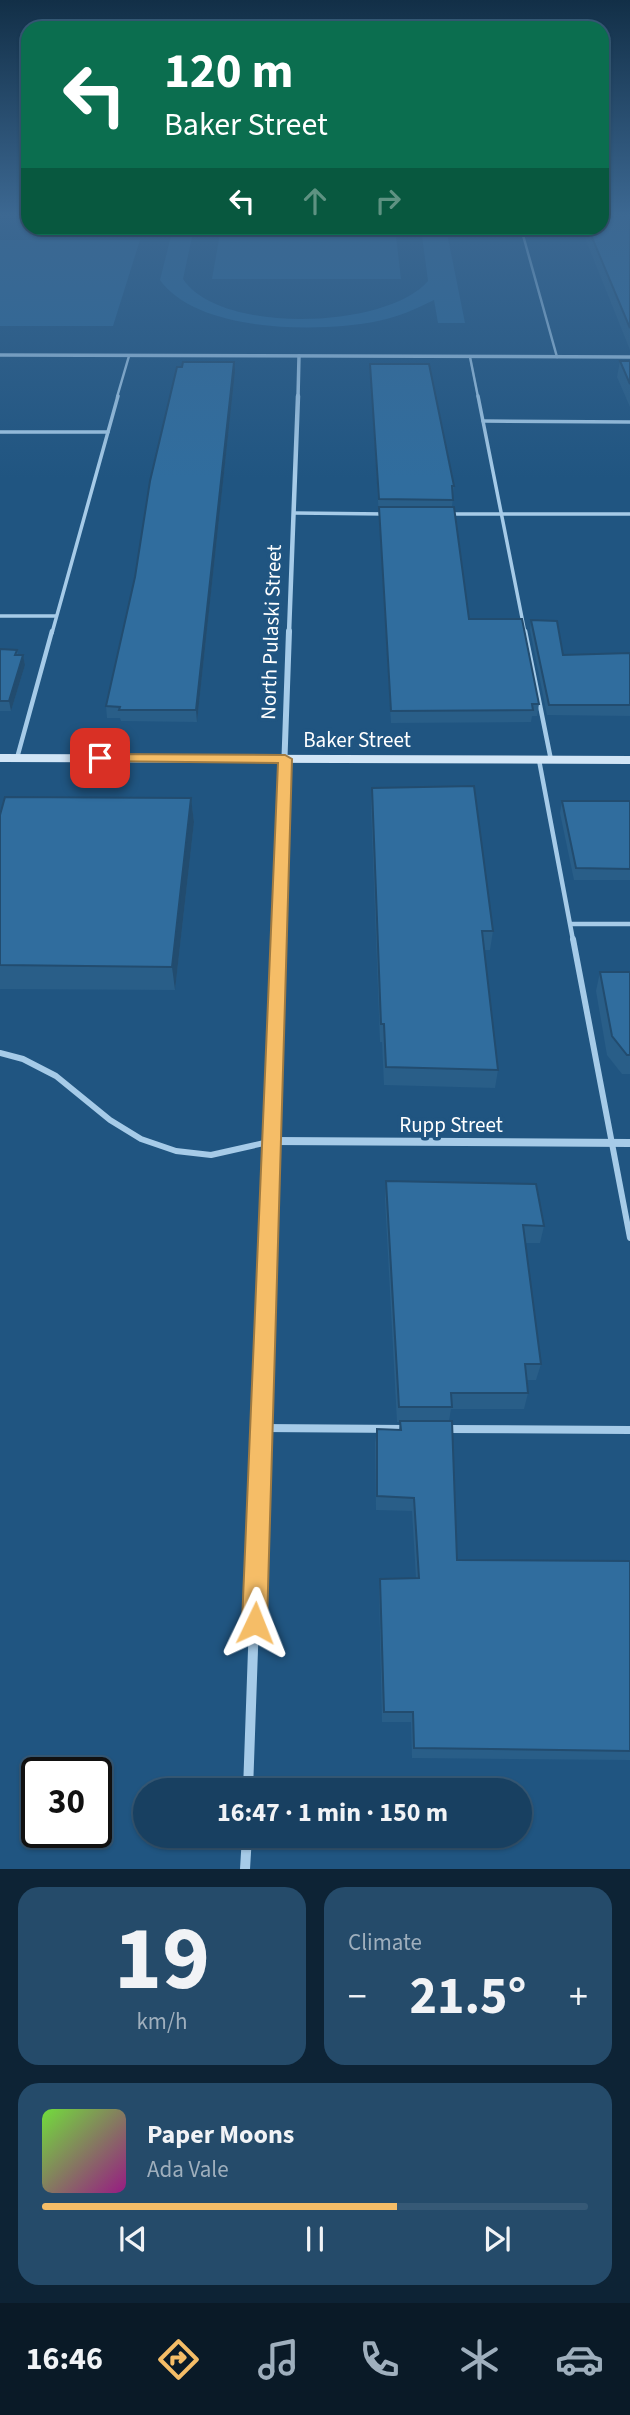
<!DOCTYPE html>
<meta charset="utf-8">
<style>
:root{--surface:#184061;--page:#254b6a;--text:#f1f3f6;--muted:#9fafbd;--line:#365976;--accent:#f5bd67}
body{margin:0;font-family:"Source Sans 3",sans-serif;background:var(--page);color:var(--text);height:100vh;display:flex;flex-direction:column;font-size:26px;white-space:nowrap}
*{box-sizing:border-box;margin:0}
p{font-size:23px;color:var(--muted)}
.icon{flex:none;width:38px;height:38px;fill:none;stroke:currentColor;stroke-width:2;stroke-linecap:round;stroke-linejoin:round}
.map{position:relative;height:1869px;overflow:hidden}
.details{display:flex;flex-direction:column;gap:18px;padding:18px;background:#0d2335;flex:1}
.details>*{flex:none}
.banner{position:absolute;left:21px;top:21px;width:588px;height:214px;border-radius:21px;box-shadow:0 2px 5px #0004,0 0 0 2px var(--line);background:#0b6e4f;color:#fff;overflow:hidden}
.speed{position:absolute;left:21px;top:1757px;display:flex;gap:14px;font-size:35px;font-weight:700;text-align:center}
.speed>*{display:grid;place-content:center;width:91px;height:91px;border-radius:50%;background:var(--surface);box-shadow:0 2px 5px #0004,0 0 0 2px var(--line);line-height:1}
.speed .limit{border:4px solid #111;border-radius:10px;background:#fff;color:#111}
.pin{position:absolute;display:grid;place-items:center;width:60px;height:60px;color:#fff;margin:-30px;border-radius:14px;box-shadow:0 4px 10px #0006}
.me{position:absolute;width:77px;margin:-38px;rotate:2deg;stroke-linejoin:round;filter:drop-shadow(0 0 5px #0008)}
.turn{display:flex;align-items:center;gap:24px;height:147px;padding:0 28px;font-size:32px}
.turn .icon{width:91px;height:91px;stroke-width:2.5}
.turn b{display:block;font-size:49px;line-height:60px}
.lanes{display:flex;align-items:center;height:66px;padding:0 28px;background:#0003;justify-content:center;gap:35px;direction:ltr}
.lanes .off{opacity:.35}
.big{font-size:52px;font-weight:700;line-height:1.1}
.details .card{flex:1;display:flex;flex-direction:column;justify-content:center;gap:10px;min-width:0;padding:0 24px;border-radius:21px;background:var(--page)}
.details .dial{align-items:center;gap:0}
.dial b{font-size:91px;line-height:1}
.song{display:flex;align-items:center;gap:21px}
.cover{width:84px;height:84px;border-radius:10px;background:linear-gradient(135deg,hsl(100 70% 55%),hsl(310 70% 35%))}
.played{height:7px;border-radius:4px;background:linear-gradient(90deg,var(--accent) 65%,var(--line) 65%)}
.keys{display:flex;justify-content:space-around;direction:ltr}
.heat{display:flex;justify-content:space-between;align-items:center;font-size:38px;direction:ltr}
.details .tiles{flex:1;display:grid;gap:18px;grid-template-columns:1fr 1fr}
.card:last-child{grid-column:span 2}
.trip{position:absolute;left:133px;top:1778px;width:399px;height:70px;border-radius:35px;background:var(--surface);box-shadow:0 2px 5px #0004,0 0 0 2px var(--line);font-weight:700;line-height:70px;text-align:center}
.tab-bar{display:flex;height:112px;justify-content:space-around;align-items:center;background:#0a1a27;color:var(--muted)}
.tab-bar .icon{width:49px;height:49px}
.tab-bar .current{color:var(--accent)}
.tab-bar b{font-size:32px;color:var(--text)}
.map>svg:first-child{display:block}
.green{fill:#2a6899}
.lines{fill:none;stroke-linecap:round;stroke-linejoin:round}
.lane-far4{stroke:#a6cbe8;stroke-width:2.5}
.lane-far3{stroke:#a6cbe8;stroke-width:3.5}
.lane-far2{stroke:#a6cbe8;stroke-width:4.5}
.lane-far1{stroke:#a6cbe8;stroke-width:6}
.lane{stroke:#a6cbe8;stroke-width:8}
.street-far4{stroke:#a6cbe8;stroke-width:3.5}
.street-far3{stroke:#a6cbe8;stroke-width:4.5}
.street-far2{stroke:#a6cbe8;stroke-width:6}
.street-far1{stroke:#a6cbe8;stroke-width:8}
.street{stroke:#a6cbe8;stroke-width:10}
.secondary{fill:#d1e5f6;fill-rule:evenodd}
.wall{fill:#295e88}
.shaded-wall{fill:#224c6f}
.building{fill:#306d9e;stroke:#224c6f;stroke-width:2}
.route{fill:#f5bd67;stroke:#9f7b43;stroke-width:2}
.labels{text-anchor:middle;stroke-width:7;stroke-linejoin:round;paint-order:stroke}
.street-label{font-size:21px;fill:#fff;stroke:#205581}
</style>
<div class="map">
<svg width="630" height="1869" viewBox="0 0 630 1869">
<rect width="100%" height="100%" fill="#205581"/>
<g class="green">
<path d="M 173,228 L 194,228 L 183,279 C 220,335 387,329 428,281 L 421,228 L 446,228 L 465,323 L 438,323 L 434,300 C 416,309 398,317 378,321 C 319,333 198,333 160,280 Z"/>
<path d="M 221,228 L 395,228 L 401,279 L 212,279 Z"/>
<path d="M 0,240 L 140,240 L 113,326 L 0,326 Z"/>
</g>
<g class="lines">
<g class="lane-far4">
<path d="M 521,228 L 557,357"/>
<path d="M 470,357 L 478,397"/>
<path d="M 117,397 L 129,356"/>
</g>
<g class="lane-far3">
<path d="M 478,396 L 525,633"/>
<path d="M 483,421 L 630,422"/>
<path d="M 0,432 L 108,432"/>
<path d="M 295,513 L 385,514"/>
<path d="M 451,514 L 630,514"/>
<path d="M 0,616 L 56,616"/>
<path d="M 52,633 L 118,396"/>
</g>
<g class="lane-far2">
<path d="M 525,631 L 551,760"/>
<path d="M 17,758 L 52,631"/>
<path d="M 539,760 L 573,940"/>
<path d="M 571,924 L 630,924"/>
</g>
<g class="lane-far1">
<path d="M 573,939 L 630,1238"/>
<path d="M 0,1053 L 23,1059 L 56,1076 L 110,1120 L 141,1139 L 176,1151 L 211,1155 L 273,1141"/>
</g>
<g class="lane">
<path d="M 262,1428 L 406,1429"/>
<path d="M 447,1429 L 630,1430"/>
</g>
<g class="street-far4">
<path d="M 0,355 L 630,357"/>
<path d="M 298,397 L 299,356"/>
</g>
<path class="street-far3" d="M 289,633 L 298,396"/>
<path class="street-far2" d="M 278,940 L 289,631"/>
<g class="street-far1">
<path d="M 273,1141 L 630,1143"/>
<path d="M 264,1343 L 278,939"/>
</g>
<g class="street">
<path d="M 248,1790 L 264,1341"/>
<path d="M 245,1869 L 247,1836"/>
</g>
<path class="secondary" d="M 0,754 L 630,756 L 630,764 L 0,762 Z"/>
</g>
<g class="wall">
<path d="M 630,217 L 630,350 L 581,228 L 602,228 Z"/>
<path d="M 620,361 L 630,361 L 630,407 L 617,377 Z"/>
<path d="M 370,364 L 454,486 L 452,507 L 469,619 L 539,704 L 537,716 L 532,716 L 531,722 L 391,723 Z"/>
<path d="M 235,372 L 197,722 L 121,721 L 120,718 L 107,718 L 106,706 Z"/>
<path d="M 531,620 L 563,655 L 630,653 L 630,716 L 547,715 L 530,630 Z"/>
<path d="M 0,649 L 17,650 L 18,655 L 23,655 L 25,665 L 11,711 L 0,711 Z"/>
<path d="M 372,788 L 493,931 L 490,950 L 484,950 L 498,1070 L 495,1088 L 384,1085 L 382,1042 L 380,1042 L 371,807 Z"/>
<path d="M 191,798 L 194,822 L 175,990 L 0,989 L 0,815 Z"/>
<path d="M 562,801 L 630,801 L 630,880 L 574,880 L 560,813 Z"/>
<path d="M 600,972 L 630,972 L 630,1074 L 622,1074 L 607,1055 L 596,991 Z"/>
<path d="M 386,1181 L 544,1226 L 540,1243 L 525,1243 L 541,1364 L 536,1380 L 527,1380 L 528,1393 L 524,1409 L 451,1409 L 449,1421 L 457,1560 L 630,1561 L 630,1760 L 412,1758 L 411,1722 L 382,1722 L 379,1591 L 380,1579 L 416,1578 L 412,1511 L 376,1510 L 375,1443 L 377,1429 L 399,1430 L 400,1422 L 397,1422 L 385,1199 Z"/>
</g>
<g class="shaded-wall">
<path d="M 234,362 L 235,372 L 197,722 L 196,710 Z"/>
<path d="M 23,655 L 25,665 L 11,711 L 9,701 Z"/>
<path d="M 191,798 L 194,822 L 175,990 L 172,967 Z"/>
</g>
<g class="building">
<path d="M 602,217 L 630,217 L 630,328 L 588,228 L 602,228 Z"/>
<path d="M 620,361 L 630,361 L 630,384 Z"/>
<path d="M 183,362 L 234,362 L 196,710 L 119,710 L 120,707 L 106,706 L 135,577 L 150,481 L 177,367 L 182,367 Z"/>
<path d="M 370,364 L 429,364 L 454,486 L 452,486 L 453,500 L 379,499 Z"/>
<path d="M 379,507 L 454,507 L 469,619 L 522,619 L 539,704 L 532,704 L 533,710 L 391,711 Z"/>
<path d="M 531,620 L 557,621 L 563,655 L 630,653 L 630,705 L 549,705 Z"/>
<path d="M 0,649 L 17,650 L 15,655 L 23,655 L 9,701 L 0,701 Z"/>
<path d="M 474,786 L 493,931 L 482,931 L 498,1070 L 386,1067 L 384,1024 L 381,1024 L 372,788 Z"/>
<path d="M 5,797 L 191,798 L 172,967 L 0,965 L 0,815 Z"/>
<path d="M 562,801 L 630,801 L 630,869 L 576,868 Z"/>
<path d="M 600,972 L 630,972 L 630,1055 L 627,1055 L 612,1036 Z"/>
<path d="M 386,1181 L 536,1184 L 544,1226 L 523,1225 L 541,1364 L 525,1364 L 528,1393 L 451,1393 L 452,1407 L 399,1407 Z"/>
<path d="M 400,1421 L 452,1421 L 457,1560 L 630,1561 L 630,1751 L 414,1748 L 413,1712 L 384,1712 L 380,1579 L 419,1578 L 414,1498 L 377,1496 L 377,1429 L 401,1430 Z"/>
</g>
<linearGradient id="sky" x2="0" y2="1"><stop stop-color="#122f47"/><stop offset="0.45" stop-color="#3c6892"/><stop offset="1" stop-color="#3c6892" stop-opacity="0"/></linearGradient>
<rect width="630" height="478" fill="url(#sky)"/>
<path class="route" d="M 100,754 L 285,755 L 292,759 L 267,1623 L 263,1632 L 255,1635 L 246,1632 L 242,1623 L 278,763 L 95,761 L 93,758 Z"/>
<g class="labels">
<g class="street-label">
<text transform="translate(271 632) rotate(-88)" y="7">North Pulaski Street</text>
<text x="357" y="747">Baker Street</text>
<text x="451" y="1132">Rupp Street</text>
</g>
</g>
</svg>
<div class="speed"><div class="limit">30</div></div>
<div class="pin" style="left:100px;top:758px;background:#d93025"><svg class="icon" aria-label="arrive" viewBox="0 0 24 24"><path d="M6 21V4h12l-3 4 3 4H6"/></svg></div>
<svg class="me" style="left:255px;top:1623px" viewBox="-20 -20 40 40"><path d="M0-17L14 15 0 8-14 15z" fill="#f5bd67" stroke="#fff" stroke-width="4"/></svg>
<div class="trip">16:47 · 1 min · 150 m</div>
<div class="banner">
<div class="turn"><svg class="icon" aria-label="left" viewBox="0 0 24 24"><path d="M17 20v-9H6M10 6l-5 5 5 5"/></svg><div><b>120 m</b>Baker Street</div></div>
<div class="lanes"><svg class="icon" aria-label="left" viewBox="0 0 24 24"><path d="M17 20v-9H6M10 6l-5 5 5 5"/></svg><svg class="icon off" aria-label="ahead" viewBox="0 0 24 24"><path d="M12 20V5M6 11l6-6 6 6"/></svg><svg class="icon off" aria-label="right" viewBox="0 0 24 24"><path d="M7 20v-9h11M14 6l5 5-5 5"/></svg></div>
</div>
</div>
<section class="details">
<div class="tiles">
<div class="card dial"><b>19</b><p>km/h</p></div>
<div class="card"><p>Climate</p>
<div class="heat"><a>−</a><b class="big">21.5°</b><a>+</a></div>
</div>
<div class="card">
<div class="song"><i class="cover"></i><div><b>Paper Moons</b><p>Ada Vale</p></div></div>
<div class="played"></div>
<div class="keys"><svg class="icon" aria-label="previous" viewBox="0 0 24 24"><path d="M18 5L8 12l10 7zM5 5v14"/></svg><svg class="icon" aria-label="pause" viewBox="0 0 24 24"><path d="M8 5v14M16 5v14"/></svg><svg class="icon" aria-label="next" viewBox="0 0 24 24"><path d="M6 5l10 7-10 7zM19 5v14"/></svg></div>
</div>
</div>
</section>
<nav class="tab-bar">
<b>16:46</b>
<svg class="icon current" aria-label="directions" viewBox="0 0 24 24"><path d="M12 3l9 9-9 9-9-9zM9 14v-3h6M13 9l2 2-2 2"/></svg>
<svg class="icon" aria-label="music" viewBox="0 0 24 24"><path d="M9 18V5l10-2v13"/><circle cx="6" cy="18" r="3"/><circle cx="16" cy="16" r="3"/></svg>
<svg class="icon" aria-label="phone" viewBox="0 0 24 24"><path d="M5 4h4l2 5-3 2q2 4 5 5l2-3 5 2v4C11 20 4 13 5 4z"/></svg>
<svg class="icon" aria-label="climate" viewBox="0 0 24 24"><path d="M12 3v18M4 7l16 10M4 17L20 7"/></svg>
<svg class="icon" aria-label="car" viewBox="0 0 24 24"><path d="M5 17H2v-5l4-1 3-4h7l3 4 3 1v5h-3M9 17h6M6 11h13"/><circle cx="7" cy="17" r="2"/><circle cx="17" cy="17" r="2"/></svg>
</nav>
